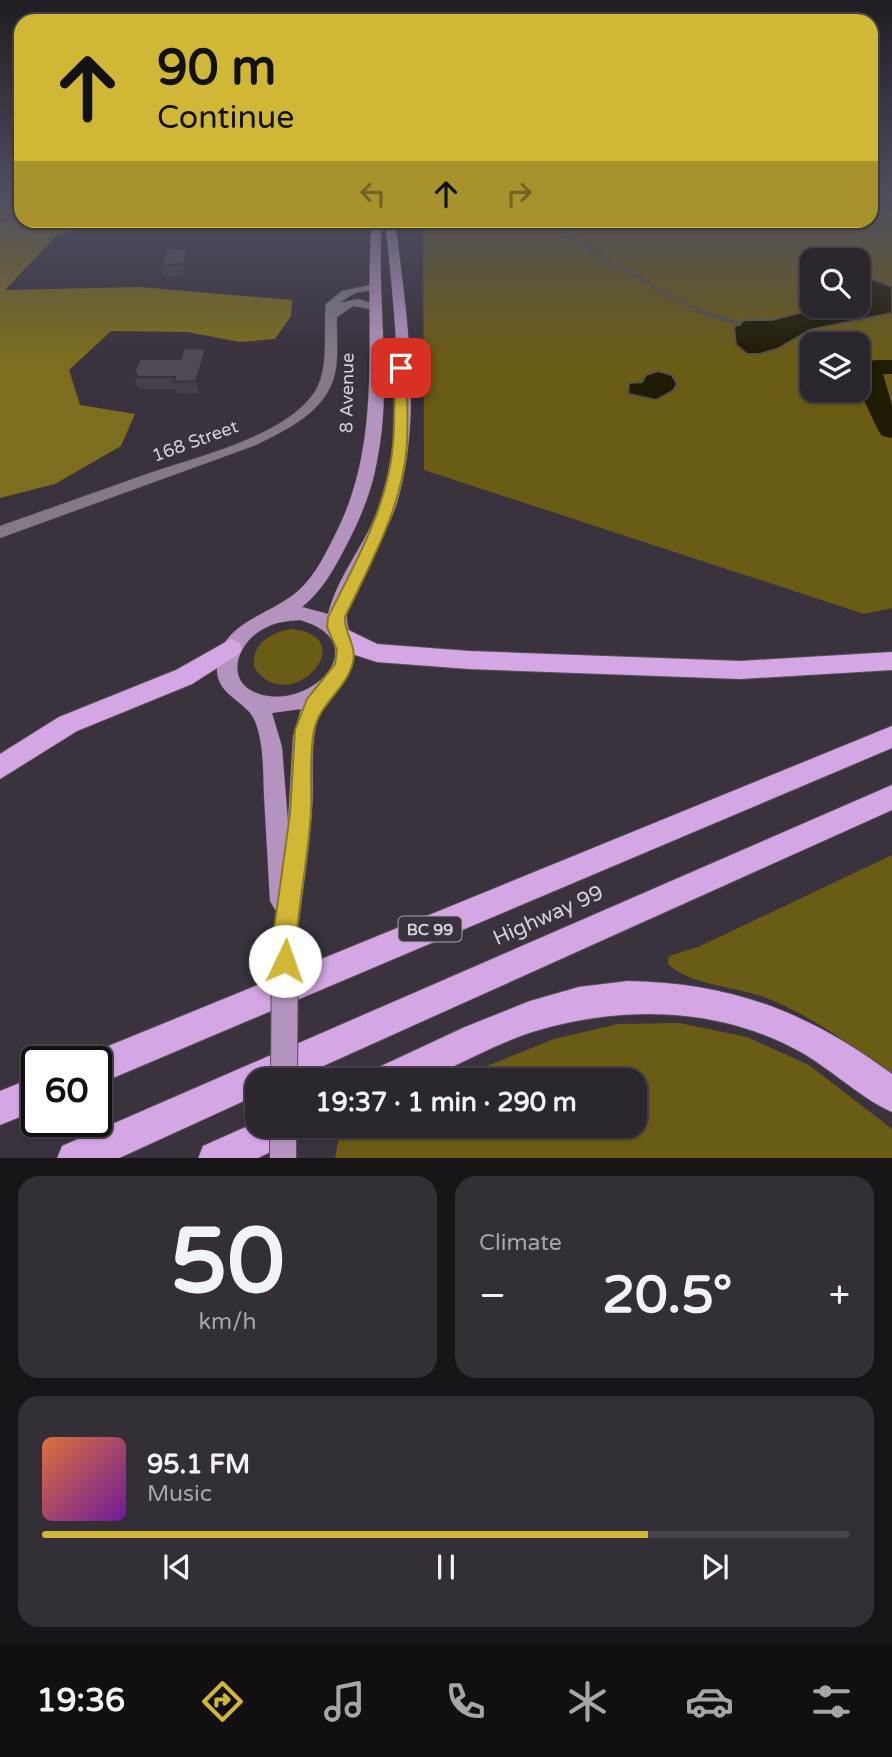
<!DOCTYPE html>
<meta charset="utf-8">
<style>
:root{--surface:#2c262e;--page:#342e36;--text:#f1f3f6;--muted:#a6a5aa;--line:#48434a;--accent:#d1b736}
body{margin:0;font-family:"Varela Round",sans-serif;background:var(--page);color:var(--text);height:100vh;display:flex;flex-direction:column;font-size:26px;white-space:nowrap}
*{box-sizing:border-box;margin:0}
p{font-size:23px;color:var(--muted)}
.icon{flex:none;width:38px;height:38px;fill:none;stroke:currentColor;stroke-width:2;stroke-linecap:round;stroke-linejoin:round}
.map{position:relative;height:1158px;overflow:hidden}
.side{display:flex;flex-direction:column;gap:18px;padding:18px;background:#181519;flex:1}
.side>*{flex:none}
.banner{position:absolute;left:14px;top:14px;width:864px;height:214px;border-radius:21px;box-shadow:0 2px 5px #0004,0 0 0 2px var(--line);background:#d1b736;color:#111;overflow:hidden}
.buttons{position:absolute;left:800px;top:248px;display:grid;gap:14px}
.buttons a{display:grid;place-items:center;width:70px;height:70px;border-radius:14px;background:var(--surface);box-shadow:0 2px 5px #0004,0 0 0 2px var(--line);font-size:35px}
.speed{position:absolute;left:21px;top:1046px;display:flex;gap:14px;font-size:35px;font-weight:700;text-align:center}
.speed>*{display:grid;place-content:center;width:91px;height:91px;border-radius:50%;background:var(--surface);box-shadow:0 2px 5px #0004,0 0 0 2px var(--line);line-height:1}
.speed .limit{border:4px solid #111;border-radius:10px;background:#fff;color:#111}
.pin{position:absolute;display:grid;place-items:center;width:60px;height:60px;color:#fff;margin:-30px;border-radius:14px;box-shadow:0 4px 10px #0006}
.me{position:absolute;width:77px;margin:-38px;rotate:3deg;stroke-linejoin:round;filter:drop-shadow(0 0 5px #0008)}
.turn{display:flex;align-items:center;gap:24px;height:147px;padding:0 28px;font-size:32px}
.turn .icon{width:91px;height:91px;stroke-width:2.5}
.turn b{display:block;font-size:49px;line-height:60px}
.lanes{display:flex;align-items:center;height:66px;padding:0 28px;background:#0003;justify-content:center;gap:35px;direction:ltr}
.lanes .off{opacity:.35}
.big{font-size:52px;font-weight:800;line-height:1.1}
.side .tile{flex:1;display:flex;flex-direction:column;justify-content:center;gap:10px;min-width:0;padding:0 24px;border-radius:21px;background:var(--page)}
.side .dial{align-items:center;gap:0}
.dial b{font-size:91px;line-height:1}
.song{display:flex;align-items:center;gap:21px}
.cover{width:84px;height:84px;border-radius:10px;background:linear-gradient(135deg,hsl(20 70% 55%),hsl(280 70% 35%))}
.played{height:7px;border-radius:4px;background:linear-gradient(90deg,var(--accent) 75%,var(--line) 75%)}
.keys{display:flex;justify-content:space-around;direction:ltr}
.heat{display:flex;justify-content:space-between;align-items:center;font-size:38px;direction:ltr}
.side .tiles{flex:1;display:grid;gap:18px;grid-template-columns:1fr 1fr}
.tile:last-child{grid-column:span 2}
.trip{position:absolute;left:245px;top:1068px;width:402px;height:70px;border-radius:21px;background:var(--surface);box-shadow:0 2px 5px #0004,0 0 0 2px var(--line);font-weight:800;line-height:70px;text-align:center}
.menu{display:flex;height:112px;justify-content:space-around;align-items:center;background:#120f12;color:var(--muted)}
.menu .icon{width:49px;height:49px}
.menu .active{color:var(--accent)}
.menu b{font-size:32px;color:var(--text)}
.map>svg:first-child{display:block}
.green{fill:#6a5c15;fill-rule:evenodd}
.forest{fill:#7c6d1f}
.water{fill:#201b04;stroke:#575244;stroke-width:2}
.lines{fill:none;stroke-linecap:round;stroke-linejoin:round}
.stream-far1{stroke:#575244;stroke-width:3.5}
.stream{stroke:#575244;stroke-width:4.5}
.river{fill:#201b04;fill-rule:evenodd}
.secondary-casing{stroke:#575159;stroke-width:1}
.primary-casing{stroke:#575159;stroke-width:1}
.motorway-casing{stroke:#575159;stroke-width:2}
.secondary{fill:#837a86;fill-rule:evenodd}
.primary{fill:#b494be;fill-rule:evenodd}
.motorway{fill:#d4a6e4;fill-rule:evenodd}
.primary-bridge-casing{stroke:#575159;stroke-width:28;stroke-linecap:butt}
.primary-bridge{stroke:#b494be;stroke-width:26}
.wall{fill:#463f48}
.shaded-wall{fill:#39333b}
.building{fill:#514954;stroke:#39333b;stroke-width:2}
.route{fill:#d1b736;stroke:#887723;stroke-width:2}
.labels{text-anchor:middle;stroke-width:7;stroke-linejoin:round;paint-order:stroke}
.shield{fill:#3a323d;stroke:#a7a1aa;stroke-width:2}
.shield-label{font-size:16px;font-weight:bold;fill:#d6d1d8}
.street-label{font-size:18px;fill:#d6d1d8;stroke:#3a323d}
.near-street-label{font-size:21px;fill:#d6d1d8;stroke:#3a323d}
</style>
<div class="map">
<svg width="892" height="1159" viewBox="0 0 892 1159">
<rect width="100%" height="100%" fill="#3a323d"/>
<g class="green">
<path d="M 872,195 L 892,195 L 892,608 L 864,614 L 424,470 L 423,221 L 872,220 ZM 812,261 L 858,261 L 858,306 L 812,306 ZM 812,345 L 858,345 L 858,390 L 812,390 Z"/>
<path d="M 291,629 C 366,636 288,721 254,667 C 252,643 270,633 291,629 Z"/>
<path d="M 892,855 L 892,1077 C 853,1046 815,1018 769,999 C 737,986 691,986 668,964 L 669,956 L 698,947 Z"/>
<path d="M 679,1023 L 747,1037 L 809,1065 L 892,1129 L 892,1158 L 335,1158 L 339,1137 L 361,1125 L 635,1125 L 635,1080 L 452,1080 L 554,1039 L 618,1024 Z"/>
</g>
<path class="forest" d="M 0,195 L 21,195 L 21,220 L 333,221 L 110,222 L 57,235 L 5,290 L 140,287 L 292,300 L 291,316 L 275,339 L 240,342 L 187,332 L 111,331 L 69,370 L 80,405 L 135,414 L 121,446 L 55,484 L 0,498 Z"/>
<g class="water">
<path d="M 858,277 L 876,280 L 892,287 L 892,313 L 810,330 L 777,349 L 760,354 L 747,354 L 736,345 L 734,327 L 745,320 L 772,320 L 811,310 L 858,306 Z"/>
<path d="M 658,371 L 672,375 L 677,384 L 673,391 L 656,400 L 628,394 L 629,383 L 642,382 L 646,375 Z"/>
</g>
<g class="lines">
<g class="stream-far1">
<path d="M 0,221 L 21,215"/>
<path d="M 563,233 L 670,296 L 702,312"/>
</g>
<path class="stream" d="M 697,310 L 739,324"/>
<g class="river">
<path d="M 872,195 L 892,199 L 892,211 L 872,204 Z"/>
<path d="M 875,360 L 892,360 L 892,374 L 883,374 L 892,405 L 892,438 L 882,436 L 878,430 L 861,394 L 858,371 L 866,362 Z"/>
</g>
<defs>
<path id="secondary" d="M 374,284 L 378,285 L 378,289 L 355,293 L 339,303 L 358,299 L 381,306 L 375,310 L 353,306 L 337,317 C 336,335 339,354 335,373 C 327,411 288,429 256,445 L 0,538 L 0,526 C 49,509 98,491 147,474 C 195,457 284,437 314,393 C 330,369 323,332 326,304 L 342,291 Z"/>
<path id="primary" d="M 372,220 L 382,220 C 376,300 393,383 377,461 C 372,491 360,519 346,546 C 334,569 322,591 302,607 L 328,614 C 338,574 368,542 380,503 C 409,414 394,311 385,220 L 395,220 C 406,312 424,416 396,506 C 384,541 359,571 348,606 C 342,629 360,644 351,667 C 343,689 321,702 316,726 C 310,754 314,782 312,810 C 309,853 302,895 297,937 L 294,946 L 285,949 L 276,946 L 273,937 L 276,911 L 270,901 C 268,866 266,830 264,795 C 263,771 264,744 255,721 C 246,700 216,696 217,668 C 219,622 270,616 298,591 C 316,575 327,551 338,529 C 385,432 363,325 372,220 ZM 300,620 C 377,642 312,711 259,694 C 223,682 237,643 263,629 C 275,622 287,621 300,620 ZM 301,709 L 293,737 L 288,823 L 282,747 L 272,713 Z"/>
<g id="motorway">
<path d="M 342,627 L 377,644 L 469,651 L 740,661 L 892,652 L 892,670 L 740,679 L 469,669 L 377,662 L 349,653 L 334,642 L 331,636 L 334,630 Z"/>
<path d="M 231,639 L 239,642 L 242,648 L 239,654 L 192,684 L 77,731 L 0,779 L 0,754 L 59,717 L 176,670 Z"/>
<path d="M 892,726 L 892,748 L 108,1080 L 96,1084 L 96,1062 L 82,1062 L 84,1056 Z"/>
<path d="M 892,785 L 892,810 L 292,1080 L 257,1080 L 257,1095 L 117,1159 L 57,1159 L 62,1146 Z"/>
<path d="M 628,981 C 732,983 808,1012 892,1074 L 892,1112 C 862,1099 830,1068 799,1051 C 716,1006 621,1005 532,1032 C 505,1041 479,1054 454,1066 C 445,1070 435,1078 425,1080 C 409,1083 389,1080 372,1080 L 377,1068 L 465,1027 L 530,1001 L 579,987 Z"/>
<path d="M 37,1076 L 37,1110 L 0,1125 L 0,1091 Z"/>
<path d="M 257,1122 L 257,1125 L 306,1125 L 301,1137 L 256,1159 L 198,1159 L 203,1146 Z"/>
</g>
</defs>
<use href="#secondary" class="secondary-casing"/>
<use href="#primary" class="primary-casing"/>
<use href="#motorway" class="motorway-casing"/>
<use href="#secondary" class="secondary"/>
<use href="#primary" class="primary"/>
<use href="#motorway" class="motorway"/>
<defs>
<g id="primary-bridge">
<path d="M 284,1080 L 285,937"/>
<path d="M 283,1125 L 283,1159"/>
</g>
</defs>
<use href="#primary-bridge" class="primary-bridge-casing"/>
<use href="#primary-bridge" class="primary-bridge"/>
</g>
<g class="wall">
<path d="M 188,248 L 190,259 L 187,276 L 164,277 L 161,266 Z"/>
<path d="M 206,349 L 209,360 L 199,393 L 177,394 L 176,389 L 139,389 L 138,386 L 137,386 L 133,374 L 181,359 Z"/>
</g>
<g class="shaded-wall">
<path d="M 188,248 L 190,259 L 187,276 L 184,264 Z"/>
<path d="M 206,349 L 209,360 L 199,393 L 196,381 Z"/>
</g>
<g class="building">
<path d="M 188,248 L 184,264 L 161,266 L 166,249 Z"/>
<path d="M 184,348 L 206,349 L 196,381 L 174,382 L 175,377 L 135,377 L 137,374 L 133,374 L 140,359 L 181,359 Z"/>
</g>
<linearGradient id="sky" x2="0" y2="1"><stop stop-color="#201c22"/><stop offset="0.55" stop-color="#4f4f62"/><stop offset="1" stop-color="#4f4f62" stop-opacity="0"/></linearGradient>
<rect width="892" height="357" fill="url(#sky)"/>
<path class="route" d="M 401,365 L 407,368 C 407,393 408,419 407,444 C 403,506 371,562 345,617 C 344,634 357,645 353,662 C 347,689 319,703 314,731 C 309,756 312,785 311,811 C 309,848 302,885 298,922 C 296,938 299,955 293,969 L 285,973 L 276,969 L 273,961 L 273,937 L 290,814 L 295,730 L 307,699 L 335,664 L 337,650 L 327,627 L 328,617 C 356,562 388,506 393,444 C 395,419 394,393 395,368 Z"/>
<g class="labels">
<rect class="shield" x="398.5" y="916.5" width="63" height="25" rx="5"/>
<g class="shield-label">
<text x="430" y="935">BC 99</text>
</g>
<g class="street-label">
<text transform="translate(347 393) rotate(-89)" y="6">8 Avenue</text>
<text transform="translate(195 441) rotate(-20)" y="6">168 Street</text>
</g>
<g class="near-street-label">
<text transform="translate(548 915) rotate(-24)" y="7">Highway 99</text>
</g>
</g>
</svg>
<div class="buttons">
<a><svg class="icon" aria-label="search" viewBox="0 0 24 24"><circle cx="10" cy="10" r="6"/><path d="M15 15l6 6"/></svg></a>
<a><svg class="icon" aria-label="layers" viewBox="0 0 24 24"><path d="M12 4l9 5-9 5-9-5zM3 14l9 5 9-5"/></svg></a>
</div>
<div class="speed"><div class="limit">60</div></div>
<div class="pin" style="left:401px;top:368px;background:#d93025"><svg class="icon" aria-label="arrive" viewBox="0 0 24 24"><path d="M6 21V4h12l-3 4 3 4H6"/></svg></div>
<svg class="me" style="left:285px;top:961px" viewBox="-20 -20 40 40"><circle r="19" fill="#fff"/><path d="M0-13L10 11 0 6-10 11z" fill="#d1b736"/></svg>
<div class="trip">19:37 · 1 min · 290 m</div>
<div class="banner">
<div class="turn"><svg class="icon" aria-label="ahead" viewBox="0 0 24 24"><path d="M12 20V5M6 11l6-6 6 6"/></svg><div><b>90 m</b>Continue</div></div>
<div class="lanes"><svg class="icon off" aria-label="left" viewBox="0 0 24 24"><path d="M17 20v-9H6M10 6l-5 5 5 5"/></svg><svg class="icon" aria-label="ahead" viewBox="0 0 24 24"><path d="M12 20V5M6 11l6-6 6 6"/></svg><svg class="icon off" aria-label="right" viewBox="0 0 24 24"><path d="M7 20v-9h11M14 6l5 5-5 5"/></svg></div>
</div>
</div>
<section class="side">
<div class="tiles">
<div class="tile dial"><b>50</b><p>km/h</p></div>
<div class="tile"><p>Climate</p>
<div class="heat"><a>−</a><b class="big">20.5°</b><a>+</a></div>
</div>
<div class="tile">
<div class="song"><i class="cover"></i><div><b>95.1 FM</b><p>Music</p></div></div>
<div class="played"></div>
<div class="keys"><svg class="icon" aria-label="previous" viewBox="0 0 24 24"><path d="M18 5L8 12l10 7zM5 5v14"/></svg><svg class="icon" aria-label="pause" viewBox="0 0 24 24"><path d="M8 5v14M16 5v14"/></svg><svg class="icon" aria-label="next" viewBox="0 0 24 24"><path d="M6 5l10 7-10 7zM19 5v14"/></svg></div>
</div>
</div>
</section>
<nav class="menu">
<b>19:36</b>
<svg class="icon active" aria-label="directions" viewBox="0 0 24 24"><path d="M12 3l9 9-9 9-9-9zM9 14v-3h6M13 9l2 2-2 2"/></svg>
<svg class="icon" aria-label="music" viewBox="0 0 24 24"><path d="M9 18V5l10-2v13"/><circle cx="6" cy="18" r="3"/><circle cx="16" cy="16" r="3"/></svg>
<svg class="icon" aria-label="phone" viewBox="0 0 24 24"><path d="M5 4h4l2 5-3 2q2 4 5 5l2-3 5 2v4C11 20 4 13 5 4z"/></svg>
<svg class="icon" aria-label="climate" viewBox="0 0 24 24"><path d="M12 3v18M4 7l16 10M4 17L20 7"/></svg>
<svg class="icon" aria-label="car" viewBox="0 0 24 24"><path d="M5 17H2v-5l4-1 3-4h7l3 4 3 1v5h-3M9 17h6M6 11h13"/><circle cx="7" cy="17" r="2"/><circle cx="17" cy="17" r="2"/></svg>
<svg class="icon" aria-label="filters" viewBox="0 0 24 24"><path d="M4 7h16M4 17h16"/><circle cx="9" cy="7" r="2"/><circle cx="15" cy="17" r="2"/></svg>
</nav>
